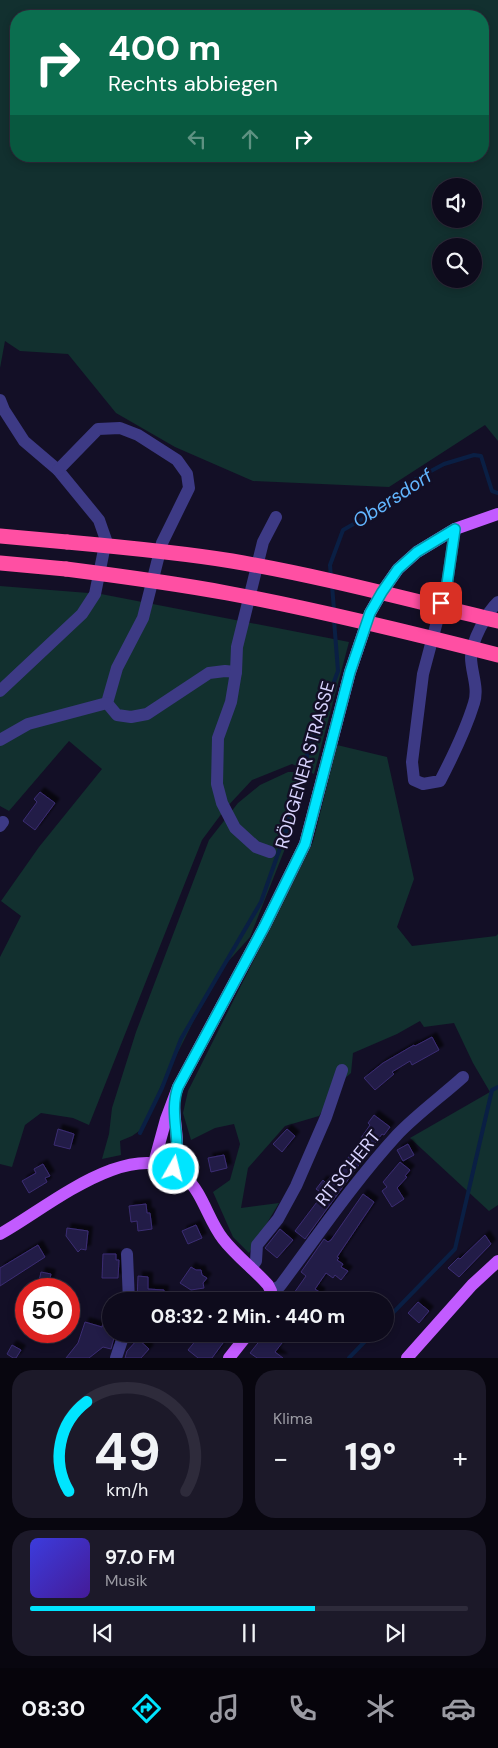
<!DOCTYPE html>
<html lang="de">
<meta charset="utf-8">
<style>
:root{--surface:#0e0b1c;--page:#1c1929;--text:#f1f3f6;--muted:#9b9ba3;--line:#2e2b3b;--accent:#00e5ff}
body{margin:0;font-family:"DM Sans",sans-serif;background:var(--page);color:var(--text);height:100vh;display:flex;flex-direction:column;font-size:19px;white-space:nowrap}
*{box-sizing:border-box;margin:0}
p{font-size:16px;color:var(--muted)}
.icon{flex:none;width:28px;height:28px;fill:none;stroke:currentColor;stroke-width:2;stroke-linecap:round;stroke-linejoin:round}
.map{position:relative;height:1358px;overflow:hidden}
.sheet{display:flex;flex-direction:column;gap:12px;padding:12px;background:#08060f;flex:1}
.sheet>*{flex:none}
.hud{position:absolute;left:10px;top:10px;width:479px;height:152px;border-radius:20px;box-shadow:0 2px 8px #0003,0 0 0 1px var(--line);background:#0b6e4f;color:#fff;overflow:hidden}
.controls{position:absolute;left:432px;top:178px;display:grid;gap:10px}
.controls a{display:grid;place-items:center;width:50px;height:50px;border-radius:50%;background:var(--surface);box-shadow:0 2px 8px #0003,0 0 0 1px var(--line);font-size:25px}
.speed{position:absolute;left:15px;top:1278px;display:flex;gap:10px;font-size:25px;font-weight:700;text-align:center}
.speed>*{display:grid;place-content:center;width:65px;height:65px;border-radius:50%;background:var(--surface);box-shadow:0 2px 8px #0003,0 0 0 1px var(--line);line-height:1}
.speed .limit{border:8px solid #d22;background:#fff;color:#111}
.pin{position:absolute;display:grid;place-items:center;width:42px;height:42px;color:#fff;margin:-21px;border-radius:10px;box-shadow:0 2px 8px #0006}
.me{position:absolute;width:55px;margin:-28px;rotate:8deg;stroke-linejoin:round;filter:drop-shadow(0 0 4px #0008)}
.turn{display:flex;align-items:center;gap:18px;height:105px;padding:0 15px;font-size:22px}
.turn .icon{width:65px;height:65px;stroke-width:2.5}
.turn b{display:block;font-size:35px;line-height:42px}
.lanes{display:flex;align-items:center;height:48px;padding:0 15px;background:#0003;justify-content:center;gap:25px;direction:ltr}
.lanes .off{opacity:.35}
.big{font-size:38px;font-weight:700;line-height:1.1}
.sheet .widget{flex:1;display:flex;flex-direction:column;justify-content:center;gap:8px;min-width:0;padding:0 18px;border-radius:20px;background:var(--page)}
.sheet .dial{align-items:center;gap:0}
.dial svg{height:130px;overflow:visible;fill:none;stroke:var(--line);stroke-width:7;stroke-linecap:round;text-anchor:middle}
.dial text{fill:var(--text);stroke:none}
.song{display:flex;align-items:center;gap:15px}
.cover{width:60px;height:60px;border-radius:8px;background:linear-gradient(135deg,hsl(240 70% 55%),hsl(260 70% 35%))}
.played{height:5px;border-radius:2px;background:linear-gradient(90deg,var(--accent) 65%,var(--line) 65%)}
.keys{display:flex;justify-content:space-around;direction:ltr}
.heat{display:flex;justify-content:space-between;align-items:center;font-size:28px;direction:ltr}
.sheet .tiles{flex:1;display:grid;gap:12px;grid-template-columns:1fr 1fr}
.widget:last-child{grid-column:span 2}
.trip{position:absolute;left:102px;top:1292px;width:292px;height:50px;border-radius:25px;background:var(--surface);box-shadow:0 2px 8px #0003,0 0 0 1px var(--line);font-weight:700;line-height:50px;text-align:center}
.tab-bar{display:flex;height:80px;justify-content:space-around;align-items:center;background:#06040b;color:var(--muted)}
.tab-bar .icon{width:35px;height:35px}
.tab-bar .active{color:var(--accent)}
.tab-bar b{font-size:22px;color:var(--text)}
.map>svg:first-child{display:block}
.green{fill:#12302f;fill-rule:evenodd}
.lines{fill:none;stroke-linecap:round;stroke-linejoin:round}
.stream{stroke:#0a1f44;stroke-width:4}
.building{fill:#241b47;stroke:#3b2d73;filter:url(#shadow)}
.minor{stroke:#3d3a85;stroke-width:12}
.major{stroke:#c25bff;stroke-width:12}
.highway{stroke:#ff4fa3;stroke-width:15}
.highway-bridge{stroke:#ff4fa3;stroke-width:15}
.route-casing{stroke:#0095a6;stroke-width:12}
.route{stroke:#00e5ff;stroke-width:9}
.labels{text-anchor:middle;stroke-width:5;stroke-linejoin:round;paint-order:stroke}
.street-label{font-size:18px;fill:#d9d4ff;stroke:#130f26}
.water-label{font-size:19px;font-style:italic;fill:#62b6ff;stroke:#130f26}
</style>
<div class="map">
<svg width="498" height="1358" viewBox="0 0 498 1358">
<defs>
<filter id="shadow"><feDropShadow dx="4.5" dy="-4.5" stdDeviation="1" flood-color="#0009"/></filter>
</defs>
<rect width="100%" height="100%" fill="#130f26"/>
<g class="green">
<path d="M 0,0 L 498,0 L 498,441 L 485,425 L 389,487 L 253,481 L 175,447 L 116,413 L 68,354 L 20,351 L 5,341 L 0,368 ZM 16,16 L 482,16 L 482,156 L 16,156 ZM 474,186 L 474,219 L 441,219 L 441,186 ZM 441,246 L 474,246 L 474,279 L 441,279 Z"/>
<path d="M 0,586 L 101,594 L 349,642 L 314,774 L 292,764 L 252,780 L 225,809 L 202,840 L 89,1125 L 73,1118 L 41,1113 L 25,1125 L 12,1167 L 0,1164 L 0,957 L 21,916 L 1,901 L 39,847 L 102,769 L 69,741 L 9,811 L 0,806 Z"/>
<path d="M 337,745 L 387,757 L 414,879 L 397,927 L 412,946 L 496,936 L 498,934 L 498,1205 L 489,1211 L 410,1138 L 490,1092 L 473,1063 L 454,1023 L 424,1027 L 420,1021 L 397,1034 L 353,1053 L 351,1073 L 338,1084 L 319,1116 L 285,1126 L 248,1168 L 241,1208 L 279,1203 L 249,1253 L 233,1237 L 213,1192 L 230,1180 L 240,1144 L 234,1124 L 215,1128 L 191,1140 L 183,1113 L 188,1091 L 313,842 Z"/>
<path d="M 288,772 L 303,772 L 304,792 L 292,831 L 250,937 L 217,974 L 160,1088 L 142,1129 L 132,1136 L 120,1141 L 121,1155 L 102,1159 L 109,1134 L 112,1108 L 136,1032 L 209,840 L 238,803 L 260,785 Z"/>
</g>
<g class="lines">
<g class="stream">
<path d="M 331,578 L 330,565 L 343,530 L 382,508 L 414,480 L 444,464 L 474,455 L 481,456 L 492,491 L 498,493"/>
<path d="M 332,585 L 334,610"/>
<path d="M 140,1133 L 162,1088 L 181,1039 L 261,902 L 286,831 L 290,795 L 293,787 L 302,785 L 307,776 L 307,755 L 338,671 L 334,620"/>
<path d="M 386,1320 L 455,1249 L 492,1090 L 498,1087"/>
<path d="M 349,1358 L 372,1334"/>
</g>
</g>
<g class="building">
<path d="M 40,792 L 55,803 L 35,830 L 23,821 L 37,802 L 34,799 Z"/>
<path d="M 432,1037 L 439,1050 L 412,1065 L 410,1061 L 392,1072 L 394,1074 L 375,1090 L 364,1078 L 383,1063 L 414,1045 L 415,1046 Z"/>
<path d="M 374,1115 L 390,1127 L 384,1135 L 382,1134 L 372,1147 L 361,1138 L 370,1125 L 368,1123 Z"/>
<path d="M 58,1129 L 74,1134 L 70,1149 L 54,1145 Z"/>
<path d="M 287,1129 L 295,1136 L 282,1152 L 273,1144 Z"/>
<path d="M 408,1144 L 414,1155 L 403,1161 L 397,1150 Z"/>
<path d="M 351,1154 L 361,1162 L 305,1239 L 295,1231 L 323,1194 L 316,1189 L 323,1180 L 326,1183 L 332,1175 L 334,1176 Z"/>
<path d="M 224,1155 L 227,1168 L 211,1172 L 208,1158 Z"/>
<path d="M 400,1162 L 410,1170 L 405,1176 L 407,1177 L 397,1188 L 404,1199 L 392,1207 L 382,1191 L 387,1187 L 383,1182 Z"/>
<path d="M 43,1164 L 50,1176 L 45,1178 L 47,1182 L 29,1193 L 22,1181 L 36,1173 L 34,1169 Z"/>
<path d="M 363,1194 L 374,1202 L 337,1257 L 339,1258 L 337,1260 L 343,1264 L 341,1267 L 348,1271 L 341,1280 L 335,1275 L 333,1278 L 326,1273 L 315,1289 L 321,1293 L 315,1301 L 306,1301 L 294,1293 L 306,1276 L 301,1272 L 324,1239 L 328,1242 L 331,1240 Z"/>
<path d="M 146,1204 L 147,1213 L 150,1213 L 152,1229 L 138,1231 L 137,1221 L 131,1222 L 129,1206 Z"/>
<path d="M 196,1225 L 202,1238 L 188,1244 L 182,1231 Z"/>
<path d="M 67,1228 L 88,1231 L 86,1250 L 81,1249 L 78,1252 L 66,1236 Z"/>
<path d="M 280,1229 L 293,1240 L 277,1258 L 265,1248 Z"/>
<path d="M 485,1235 L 491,1244 L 459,1277 L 448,1268 L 458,1258 L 460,1259 Z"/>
<path d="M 38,1245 L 45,1257 L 0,1286 L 0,1268 Z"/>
<path d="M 103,1254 L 116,1254 L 116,1260 L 119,1260 L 118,1278 L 102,1278 Z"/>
<path d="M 191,1267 L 196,1270 L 201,1270 L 202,1275 L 207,1278 L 203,1283 L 204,1288 L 191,1290 L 180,1283 Z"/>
<path d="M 41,1272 L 51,1274 L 49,1283 L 39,1281 Z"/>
<path d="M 138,1276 L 148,1277 L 148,1289 L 164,1290 L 163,1301 L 137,1301 Z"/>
<path d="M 418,1302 L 429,1311 L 419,1323 L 408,1313 Z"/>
<path d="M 108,1306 L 111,1306 L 111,1334 L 115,1334 L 111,1349 L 103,1347 L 89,1358 L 66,1358 L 78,1343 L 85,1322 L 102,1327 Z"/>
<path d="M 201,1334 L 212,1334 L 223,1343 L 212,1358 L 198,1358 L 188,1350 Z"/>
<path d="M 265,1334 L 289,1334 L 275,1352 L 283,1358 L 257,1358 L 250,1353 Z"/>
<path d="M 138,1339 L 149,1349 L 141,1358 L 125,1358 L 127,1351 Z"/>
<path d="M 12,1345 L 21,1350 L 16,1358 L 13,1358 L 7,1354 Z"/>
</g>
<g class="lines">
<g class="minor">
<path d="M 0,400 L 4,410 L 24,441 L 58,470 L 99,520 L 106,540 L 95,594 L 82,614 L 0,691"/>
<path d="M 58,470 L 98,429 L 120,428 L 138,435 L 177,460 L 187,474 L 189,488 L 162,543 L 143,618 L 117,668 L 107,703 L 117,715 L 131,717 L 147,714 L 209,673 L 225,671 L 236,672"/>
<path d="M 455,529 L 447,584 L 423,674 L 412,762 L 414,780 L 423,784 L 440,781 C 453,756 466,729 474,703 C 479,688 471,672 471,657 C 471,642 487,612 498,602"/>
<path d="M 0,740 L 28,724 L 107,703"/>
<path d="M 0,826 L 3,822"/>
<path d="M 270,852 L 256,847 L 235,828 L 222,803 L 217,784 L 218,738 L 231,702 L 236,672 L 237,647 L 263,542 L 276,517"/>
<path d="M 127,1254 L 129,1301"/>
<path d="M 251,1268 L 256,1261 L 257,1245 L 278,1219 L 296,1186 L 326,1117 L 342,1070"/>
<path d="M 271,1291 L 280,1286 C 318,1235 354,1182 397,1135 C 417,1114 442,1096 463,1077"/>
<path d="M 116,1358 L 124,1334"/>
</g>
<g class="major">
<path d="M 174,1103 C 174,1125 181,1147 174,1169"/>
<path d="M 154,1163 L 166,1119 L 178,1087 L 264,927 L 305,844 L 350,672 L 370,613 L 382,592 L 398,569 L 417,552 L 455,529 L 498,514"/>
<path d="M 0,1234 C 45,1210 134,1131 185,1177 C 203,1193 208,1220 223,1239 C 236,1256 254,1269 268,1285 L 271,1291 L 270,1301"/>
<path d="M 229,1358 L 248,1334"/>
<path d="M 407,1358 L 472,1285 L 498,1261"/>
</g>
<g class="highway">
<path d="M 0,536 L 67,542"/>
<path d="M 0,563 L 66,569"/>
</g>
<g class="highway-bridge">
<path d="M 67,542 C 122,547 177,552 232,561 C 321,576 410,600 498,621"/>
<path d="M 66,569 C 120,576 174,583 227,593 C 318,610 408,632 498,655"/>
</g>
</g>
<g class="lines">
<defs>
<path id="route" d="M 174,1169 C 183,1141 168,1115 178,1087 L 264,927 L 305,844 L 350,672 L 370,613 L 382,592 L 398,569 L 417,552 L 455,529 L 447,584 L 441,603"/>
</defs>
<use href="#route" class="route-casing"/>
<use href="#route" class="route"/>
</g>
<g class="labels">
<g class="street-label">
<text transform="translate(305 765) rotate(-74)" y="6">RÖDGENER STRASSE</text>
<text transform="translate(348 1168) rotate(-51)" y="6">RITSCHERT</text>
</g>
<g class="water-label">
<text transform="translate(392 498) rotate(-33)" y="7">Obersdorf</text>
</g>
</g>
</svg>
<div class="controls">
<a><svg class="icon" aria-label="sound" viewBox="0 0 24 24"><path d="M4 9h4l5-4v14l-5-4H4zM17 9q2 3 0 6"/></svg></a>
<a><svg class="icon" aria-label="search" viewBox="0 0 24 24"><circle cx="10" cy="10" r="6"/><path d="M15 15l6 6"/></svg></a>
</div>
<div class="speed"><div class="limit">50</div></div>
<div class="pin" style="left:441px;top:603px;background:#d93025"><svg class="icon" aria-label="arrive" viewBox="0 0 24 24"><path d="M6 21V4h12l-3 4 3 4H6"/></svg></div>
<svg class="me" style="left:174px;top:1169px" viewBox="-20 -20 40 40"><circle r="17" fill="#00e5ff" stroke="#fff" stroke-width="3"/><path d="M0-11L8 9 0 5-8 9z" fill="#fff"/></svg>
<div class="trip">08:32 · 2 Min. · 440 m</div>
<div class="hud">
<div class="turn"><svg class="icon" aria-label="right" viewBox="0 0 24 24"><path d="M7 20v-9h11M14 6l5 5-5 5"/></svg><div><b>400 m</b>Rechts abbiegen</div></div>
<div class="lanes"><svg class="icon off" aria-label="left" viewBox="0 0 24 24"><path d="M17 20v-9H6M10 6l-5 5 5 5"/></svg><svg class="icon off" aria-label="ahead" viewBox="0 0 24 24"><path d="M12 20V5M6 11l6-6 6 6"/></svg><svg class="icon" aria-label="right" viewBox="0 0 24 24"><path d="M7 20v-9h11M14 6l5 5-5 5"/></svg></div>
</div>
</div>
<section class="sheet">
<div class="tiles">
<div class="widget dial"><svg viewBox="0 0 100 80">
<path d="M14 69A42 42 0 1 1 86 69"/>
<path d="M14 69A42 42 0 0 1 25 14" stroke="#00e5ff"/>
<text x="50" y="56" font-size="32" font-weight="700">49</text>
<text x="50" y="72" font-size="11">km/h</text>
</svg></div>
<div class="widget"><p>Klima</p>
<div class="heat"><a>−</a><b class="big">19°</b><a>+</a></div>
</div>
<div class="widget">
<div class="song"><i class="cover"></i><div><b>97.0 FM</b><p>Musik</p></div></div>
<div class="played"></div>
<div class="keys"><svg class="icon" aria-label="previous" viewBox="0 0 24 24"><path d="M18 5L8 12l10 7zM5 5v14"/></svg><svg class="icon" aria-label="pause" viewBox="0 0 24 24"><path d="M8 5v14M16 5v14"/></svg><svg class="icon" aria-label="next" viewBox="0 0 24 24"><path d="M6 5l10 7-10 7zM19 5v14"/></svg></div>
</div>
</div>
</section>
<nav class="tab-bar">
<b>08:30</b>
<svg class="icon active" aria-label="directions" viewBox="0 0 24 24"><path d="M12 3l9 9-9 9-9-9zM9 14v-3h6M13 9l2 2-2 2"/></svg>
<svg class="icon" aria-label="music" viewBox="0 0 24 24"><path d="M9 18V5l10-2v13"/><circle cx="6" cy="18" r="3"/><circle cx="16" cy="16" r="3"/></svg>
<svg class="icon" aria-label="phone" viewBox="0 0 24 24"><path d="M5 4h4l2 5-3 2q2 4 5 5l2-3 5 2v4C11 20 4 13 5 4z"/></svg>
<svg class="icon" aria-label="climate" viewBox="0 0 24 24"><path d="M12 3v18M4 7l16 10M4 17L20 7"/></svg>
<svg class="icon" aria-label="car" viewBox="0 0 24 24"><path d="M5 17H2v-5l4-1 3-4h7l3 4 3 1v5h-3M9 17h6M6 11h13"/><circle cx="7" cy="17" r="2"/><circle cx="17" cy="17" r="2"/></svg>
</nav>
